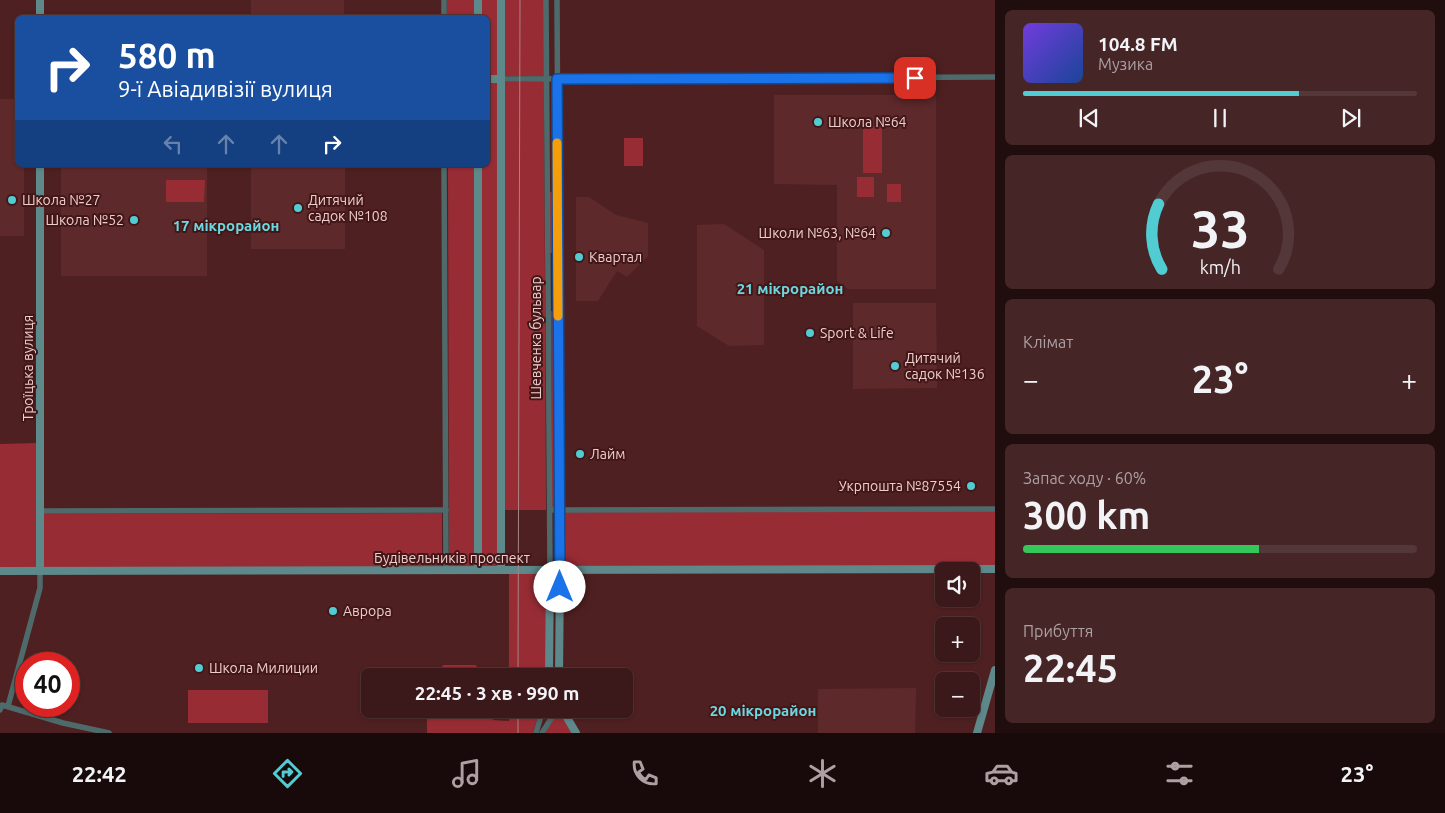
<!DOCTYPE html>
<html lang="uk">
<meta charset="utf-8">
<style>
:root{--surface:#3b1819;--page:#462526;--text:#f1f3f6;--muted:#aca0a2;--line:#543738;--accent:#51ccd3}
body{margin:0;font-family:Ubuntu,sans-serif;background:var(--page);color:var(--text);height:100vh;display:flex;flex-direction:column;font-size:19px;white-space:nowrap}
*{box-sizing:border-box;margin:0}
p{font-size:16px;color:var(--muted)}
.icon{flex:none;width:28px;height:28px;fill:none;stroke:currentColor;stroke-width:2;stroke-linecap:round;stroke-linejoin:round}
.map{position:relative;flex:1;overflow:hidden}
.side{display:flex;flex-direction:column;gap:10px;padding:10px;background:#200d0e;width:450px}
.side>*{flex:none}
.guide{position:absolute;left:15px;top:15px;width:475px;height:152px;border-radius:8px;box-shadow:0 1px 4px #0004,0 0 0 1px var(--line);background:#1a4fa0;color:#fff;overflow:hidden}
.fabs{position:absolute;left:935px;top:562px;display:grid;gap:10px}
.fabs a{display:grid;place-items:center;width:45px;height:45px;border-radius:8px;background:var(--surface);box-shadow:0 1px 4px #0004,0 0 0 1px var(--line);font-size:25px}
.speed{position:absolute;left:15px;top:652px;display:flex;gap:10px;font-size:25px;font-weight:700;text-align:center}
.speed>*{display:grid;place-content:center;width:65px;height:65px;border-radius:50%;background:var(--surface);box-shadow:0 1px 4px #0004,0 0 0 1px var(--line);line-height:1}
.speed .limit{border:8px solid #d22;background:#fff;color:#111}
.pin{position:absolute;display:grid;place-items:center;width:42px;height:42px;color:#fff;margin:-21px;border-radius:10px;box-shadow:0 2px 8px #0006}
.me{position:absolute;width:55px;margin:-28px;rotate:0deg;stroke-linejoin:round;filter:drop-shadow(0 0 4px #0008)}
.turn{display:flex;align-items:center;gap:18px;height:105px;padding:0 20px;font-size:22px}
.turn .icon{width:65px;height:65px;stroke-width:2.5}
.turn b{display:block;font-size:35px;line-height:42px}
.lanes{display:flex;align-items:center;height:48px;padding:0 20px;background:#0003;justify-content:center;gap:25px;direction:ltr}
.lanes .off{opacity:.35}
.big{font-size:38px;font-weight:700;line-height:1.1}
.side .widget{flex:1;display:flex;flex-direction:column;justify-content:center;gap:8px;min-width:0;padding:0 18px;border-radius:8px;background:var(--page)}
.side .dial{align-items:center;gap:0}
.dial svg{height:130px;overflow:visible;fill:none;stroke:var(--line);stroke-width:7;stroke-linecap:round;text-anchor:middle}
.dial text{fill:var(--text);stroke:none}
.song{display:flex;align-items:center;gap:15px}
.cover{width:60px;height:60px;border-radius:8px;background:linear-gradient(135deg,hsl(260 70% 55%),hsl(220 70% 35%))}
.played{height:5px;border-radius:2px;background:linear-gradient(90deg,var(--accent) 70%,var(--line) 70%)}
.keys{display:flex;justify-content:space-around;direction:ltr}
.heat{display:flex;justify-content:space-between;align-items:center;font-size:28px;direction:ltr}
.charge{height:8px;border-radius:4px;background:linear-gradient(90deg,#34c759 60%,var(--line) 0)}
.trip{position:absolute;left:361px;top:668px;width:272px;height:50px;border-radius:8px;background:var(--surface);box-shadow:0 1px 4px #0004,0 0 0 1px var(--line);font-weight:700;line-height:50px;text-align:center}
.tabs{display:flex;height:80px;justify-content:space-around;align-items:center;background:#180a0a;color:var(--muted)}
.tabs .icon{width:35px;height:35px}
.tabs .selected{color:var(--accent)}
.tabs b{font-size:22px;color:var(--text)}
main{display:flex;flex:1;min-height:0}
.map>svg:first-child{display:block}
.built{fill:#5e292b}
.green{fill:#982c35}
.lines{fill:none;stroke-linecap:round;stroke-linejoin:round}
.street{stroke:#4e6a6b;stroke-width:5.5}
.secondary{stroke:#5d898b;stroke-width:8}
.tram{stroke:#a98382;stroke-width:1}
.route-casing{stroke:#114b97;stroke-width:12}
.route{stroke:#1a73e8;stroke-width:9}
.slow{stroke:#f59e0b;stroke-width:9}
.poi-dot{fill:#51ccd3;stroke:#431618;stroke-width:2}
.labels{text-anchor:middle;stroke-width:4;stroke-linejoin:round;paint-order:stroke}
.poi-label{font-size:14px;fill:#edcecc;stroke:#431618;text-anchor:start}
.street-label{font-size:14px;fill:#edcecc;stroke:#431618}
.neighbourhood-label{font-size:15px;font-weight:bold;fill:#6cd8df;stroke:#431618}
</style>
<main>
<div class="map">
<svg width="995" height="733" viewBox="0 0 995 733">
<rect width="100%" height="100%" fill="#4f2021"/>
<g class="built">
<rect x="251" y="0" width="93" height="17"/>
<path d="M 774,95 L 936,95 L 936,289 L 848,289 L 837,281 L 837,185 L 774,184 Z"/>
<path d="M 0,99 L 17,99 L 18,165 L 24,165 L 24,236 L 0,236 Z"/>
<rect x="61" y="165" width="146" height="111"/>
<rect x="251" y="168" width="94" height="81"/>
<path d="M 576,197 L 589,197 L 616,215 L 648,223 L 648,256 L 627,277 L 617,271 L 598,301 L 576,301 Z"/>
<path d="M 724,224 L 764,250 L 764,345 L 729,346 L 697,326 L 697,225 Z"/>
<path d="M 853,303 L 936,303 L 937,388 L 853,389 Z"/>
<path d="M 916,688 L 915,733 L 818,733 L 818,689 Z"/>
</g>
<g class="green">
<rect x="447" y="0" width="28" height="17"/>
<path d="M 481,0 L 498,0 L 498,76 L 488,76 L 488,18 L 481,17 Z"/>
<rect x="504" y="0" width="40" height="76"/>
<path d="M 544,81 L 546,510 L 504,510 L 504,82 Z"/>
<path d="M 488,82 L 498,82 L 498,567 L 481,567 L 481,165 L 488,165 Z"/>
<rect x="863" y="126" width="19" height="47"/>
<rect x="624" y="138" width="19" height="28"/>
<path d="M 448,165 L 475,165 L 475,567 L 449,567 Z"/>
<rect x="857" y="177" width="17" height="20"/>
<path d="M 166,180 L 205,180 L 204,202 L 166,202 Z"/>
<rect x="887" y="184" width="14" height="18"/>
<path d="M 549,192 L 555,192 L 556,253 L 550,253 Z"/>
<path d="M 551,311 L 556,311 L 558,508 L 552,508 Z"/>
<path d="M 37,443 L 37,568 L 0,568 L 0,444 Z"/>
<path d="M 995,511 L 995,566 L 563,567 L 563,512 Z"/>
<path d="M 442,513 L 442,567 L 44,568 L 44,514 Z"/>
<path d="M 509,574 L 547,574 L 546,676 L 509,676 Z"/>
<path d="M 443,665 L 476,665 L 480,676 L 437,676 Z"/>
<rect x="188" y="690" width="80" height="33"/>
<path d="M 427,709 L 490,709 L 493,720 L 509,721 L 509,709 L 540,709 L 533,733 L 427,733 Z"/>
<path d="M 559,709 L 574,733 L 545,733 Z"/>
</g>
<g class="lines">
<g class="street">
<path d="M 444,0 L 444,18"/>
<path d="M 546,0 L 550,570"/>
<path d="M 557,0 L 560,570"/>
<path d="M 501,79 L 995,77"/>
<path d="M 444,165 L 446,570"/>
<path d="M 550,510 L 995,509"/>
<path d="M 40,511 L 446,510"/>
<path d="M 8,706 L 40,588 L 40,571"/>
<path d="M 0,710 L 2,705 L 63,723 L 109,733"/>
<path d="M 536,733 L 543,709"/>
<path d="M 542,733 L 557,709"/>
</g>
<g class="secondary">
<path d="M 478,0 L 478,18"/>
<path d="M 501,0 L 501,570"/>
<path d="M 40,18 L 40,0"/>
<path d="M 488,79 L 501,79"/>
<path d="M 478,165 L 478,570"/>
<path d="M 0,571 L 995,569"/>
<path d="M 40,571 L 40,165"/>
<path d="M 549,676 L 550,570"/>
<path d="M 559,676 L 560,570"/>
<path d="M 562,709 L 576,733"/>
<path d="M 977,733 L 995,670"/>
</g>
<g class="tram">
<path d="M 518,676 L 520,0"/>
<path d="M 518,733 L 518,709"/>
</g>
</g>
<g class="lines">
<defs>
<path id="route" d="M 560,587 L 557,79 L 915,78"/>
</defs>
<use href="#route" class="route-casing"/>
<use href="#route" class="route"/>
<path class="slow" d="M 557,143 L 558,316"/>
</g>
<g class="poi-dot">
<circle cx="818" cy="122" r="5"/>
<circle cx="12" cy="200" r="5"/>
<circle cx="298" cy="208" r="5"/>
<circle cx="134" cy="220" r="5"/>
<circle cx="886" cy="233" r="5"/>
<circle cx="579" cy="257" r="5"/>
<circle cx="810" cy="333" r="5"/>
<circle cx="895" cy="366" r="5"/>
<circle cx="580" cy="454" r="5"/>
<circle cx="971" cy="486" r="5"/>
<circle cx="333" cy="611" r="5"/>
<circle cx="199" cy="668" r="5"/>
</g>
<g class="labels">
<g class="poi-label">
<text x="828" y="127">Школа №64</text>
<text x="22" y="205">Школа №27</text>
<text x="308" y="205">Дитячий<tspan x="308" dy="16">садок №108</tspan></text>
<text x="124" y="225" text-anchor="end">Школа №52</text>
<text x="876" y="238" text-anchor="end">Школи №63, №64</text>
<text x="589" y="262">Квартал</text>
<text x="820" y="338">Sport &amp; Life</text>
<text x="905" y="363">Дитячий<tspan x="905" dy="16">садок №136</tspan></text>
<text x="590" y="459">Лайм</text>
<text x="961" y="491" text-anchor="end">Укрпошта №87554</text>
<text x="343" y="616">Аврора</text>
<text x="209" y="673">Школа Милиции</text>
</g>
<g class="street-label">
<text transform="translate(536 338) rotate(-90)" y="5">Шевченка бульвар</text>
<text transform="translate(28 368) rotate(-90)" y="5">Троїцька вулиця</text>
<text x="452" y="563">Будівельників проспект</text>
</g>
<g class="neighbourhood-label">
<text x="226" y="231">17 мікрорайон</text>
<text x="790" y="294">21 мікрорайон</text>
<text x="763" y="716">20 мікрорайон</text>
</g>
</g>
</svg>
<div class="fabs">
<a><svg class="icon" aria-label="sound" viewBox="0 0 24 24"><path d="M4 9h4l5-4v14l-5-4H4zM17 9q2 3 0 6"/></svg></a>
<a>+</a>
<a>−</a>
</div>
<div class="speed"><div class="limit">40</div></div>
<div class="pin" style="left:915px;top:78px;background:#d93025"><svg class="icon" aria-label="arrive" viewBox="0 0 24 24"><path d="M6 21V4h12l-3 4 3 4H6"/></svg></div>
<svg class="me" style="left:560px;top:587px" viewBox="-20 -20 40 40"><circle r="19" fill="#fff"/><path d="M0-13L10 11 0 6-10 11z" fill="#1a73e8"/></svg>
<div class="trip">22:45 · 3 хв · 990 m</div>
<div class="guide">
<div class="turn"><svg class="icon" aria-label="right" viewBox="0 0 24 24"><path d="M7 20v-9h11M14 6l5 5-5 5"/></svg><div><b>580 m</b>9-ї Авіадивізії вулиця</div></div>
<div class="lanes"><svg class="icon off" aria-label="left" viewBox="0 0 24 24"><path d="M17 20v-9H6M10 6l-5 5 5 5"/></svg><svg class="icon off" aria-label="ahead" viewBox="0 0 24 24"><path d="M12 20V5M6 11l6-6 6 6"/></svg><svg class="icon off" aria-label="ahead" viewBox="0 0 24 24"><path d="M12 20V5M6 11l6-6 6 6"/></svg><svg class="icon" aria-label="right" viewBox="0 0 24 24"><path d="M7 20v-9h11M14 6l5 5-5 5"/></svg></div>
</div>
</div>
<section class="side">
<div class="widget">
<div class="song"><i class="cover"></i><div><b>104.8 FM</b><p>Музика</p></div></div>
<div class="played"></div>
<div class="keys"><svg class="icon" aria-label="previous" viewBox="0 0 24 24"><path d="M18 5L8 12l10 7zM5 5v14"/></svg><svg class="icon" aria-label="pause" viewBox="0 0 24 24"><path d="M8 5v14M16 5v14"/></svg><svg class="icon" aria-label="next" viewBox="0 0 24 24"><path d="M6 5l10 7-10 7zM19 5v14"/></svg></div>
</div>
<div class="widget dial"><svg viewBox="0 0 100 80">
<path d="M14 69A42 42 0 1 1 86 69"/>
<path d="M14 69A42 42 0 0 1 12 29" stroke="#51ccd3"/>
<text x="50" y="56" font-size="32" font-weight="700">33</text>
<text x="50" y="72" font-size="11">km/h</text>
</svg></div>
<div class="widget"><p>Клімат</p>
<div class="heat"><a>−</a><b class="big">23°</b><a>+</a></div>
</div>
<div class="widget"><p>Запас ходу · 60%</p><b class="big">300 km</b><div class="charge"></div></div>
<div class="widget"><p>Прибуття</p><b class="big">22:45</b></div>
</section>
</main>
<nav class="tabs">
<b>22:42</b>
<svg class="icon selected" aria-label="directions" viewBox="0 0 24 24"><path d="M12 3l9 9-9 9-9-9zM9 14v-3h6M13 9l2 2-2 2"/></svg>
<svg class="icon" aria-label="music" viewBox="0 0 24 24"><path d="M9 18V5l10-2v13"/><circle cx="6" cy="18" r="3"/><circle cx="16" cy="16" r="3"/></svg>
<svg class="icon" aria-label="phone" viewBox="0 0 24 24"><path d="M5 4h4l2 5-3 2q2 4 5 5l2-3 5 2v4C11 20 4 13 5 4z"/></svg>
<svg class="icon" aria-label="climate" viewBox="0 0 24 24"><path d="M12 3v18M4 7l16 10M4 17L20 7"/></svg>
<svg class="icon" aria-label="car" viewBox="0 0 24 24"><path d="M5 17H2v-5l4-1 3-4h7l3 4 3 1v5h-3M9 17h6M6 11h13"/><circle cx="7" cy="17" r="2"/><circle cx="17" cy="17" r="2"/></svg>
<svg class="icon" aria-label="filters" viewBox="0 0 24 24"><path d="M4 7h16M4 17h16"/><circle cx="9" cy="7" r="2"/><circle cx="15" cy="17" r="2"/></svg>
<b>23°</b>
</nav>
